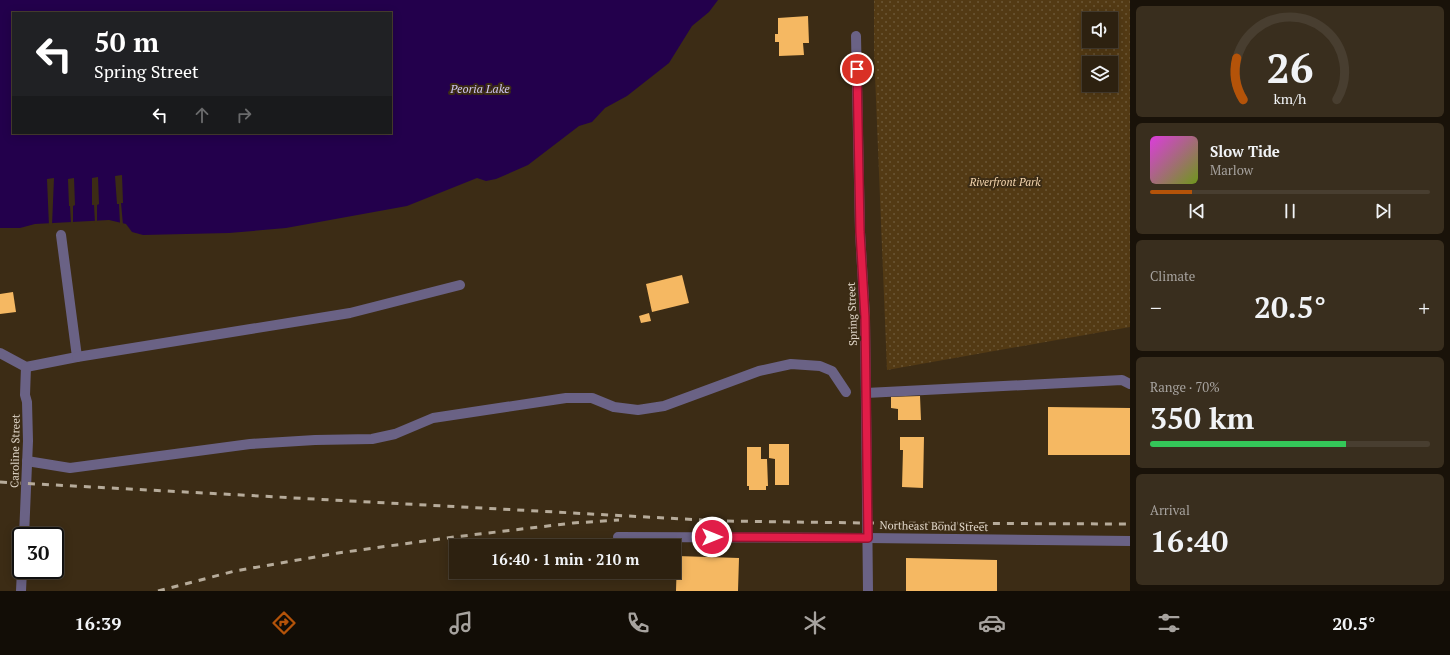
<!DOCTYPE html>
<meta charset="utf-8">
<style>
:root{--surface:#2d2110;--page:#392e1e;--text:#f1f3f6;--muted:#a7a39f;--line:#483e30;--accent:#b45309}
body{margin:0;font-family:"PT Serif",serif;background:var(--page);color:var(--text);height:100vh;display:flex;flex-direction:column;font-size:15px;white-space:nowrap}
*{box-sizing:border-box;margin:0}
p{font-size:13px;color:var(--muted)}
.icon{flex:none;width:22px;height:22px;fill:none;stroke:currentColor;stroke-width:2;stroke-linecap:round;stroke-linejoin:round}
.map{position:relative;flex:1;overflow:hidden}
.panel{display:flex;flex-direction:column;gap:6px;padding:6px;background:#191209;width:320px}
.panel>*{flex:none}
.top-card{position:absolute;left:12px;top:12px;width:380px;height:122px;border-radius:0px;box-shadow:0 2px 10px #0003,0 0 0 1px var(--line);background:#202124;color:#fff;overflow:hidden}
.fabs{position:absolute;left:1082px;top:12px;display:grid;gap:8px}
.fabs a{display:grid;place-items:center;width:36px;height:36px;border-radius:0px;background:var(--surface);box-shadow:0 2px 10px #0003,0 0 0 1px var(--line);font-size:20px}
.speed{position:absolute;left:12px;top:527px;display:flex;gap:8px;font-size:20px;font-weight:700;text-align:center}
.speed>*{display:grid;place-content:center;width:52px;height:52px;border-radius:50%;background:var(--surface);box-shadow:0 2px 10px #0003,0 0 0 1px var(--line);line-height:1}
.speed .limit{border:2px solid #111;border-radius:6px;background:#fff;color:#111}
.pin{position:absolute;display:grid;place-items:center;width:34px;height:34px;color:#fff;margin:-17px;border:2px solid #fff;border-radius:50%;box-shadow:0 1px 4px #0007}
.me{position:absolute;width:44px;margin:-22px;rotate:90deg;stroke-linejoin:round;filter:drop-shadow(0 0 3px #0008)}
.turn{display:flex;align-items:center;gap:14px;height:84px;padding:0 16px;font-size:18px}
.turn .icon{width:52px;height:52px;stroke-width:2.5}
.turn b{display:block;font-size:28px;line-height:34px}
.lanes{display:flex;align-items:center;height:38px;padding:0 16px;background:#0003;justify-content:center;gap:20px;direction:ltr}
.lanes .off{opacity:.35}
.big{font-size:30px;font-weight:800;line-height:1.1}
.panel .widget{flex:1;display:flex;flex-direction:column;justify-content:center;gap:6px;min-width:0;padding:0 14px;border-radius:6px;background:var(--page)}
.panel .dial{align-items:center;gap:0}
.dial svg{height:104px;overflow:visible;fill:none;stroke:var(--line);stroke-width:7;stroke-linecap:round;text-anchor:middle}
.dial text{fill:var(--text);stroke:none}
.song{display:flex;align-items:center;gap:12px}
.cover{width:48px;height:48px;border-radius:6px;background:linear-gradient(135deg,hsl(300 70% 55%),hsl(80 70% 35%))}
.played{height:4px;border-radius:2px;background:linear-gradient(90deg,var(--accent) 15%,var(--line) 15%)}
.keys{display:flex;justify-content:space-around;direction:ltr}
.heat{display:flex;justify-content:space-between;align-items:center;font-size:22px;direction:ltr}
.charge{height:6px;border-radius:3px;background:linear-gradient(90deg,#34c759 70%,var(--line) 0)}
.trip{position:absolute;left:449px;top:539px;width:232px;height:40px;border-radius:0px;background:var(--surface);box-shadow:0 2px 10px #0003,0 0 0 1px var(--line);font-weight:800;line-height:40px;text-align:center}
.dock{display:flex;height:64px;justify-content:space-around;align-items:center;background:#120d06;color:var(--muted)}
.dock .icon{width:28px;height:28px}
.dock .on{color:var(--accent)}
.dock b{font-size:18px;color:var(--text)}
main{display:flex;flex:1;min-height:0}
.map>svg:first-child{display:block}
.park{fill:url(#park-dots);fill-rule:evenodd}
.water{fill:#23004c;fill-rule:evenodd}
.pier{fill:#3c2c15}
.building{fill:#f5b862}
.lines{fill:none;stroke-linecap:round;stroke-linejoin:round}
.service{stroke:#6a6285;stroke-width:10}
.minor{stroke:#6a6285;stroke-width:10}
.rail{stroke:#b6ab9a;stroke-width:3;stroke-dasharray:7 7;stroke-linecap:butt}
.route-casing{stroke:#92132f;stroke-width:10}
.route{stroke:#e11d48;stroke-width:7}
.labels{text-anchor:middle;stroke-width:4;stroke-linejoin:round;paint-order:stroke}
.park-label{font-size:11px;font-style:italic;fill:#f4d5ae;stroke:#3c2c15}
.street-label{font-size:11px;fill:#e1d7c9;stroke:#3c2c15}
.water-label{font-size:12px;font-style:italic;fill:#cec4f0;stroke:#3c2c15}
</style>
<main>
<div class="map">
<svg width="1130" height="591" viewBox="0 0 1130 591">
<defs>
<pattern id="park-dots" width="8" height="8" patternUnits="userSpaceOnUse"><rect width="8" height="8" fill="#533a14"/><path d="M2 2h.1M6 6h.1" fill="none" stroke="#6b5635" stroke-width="1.8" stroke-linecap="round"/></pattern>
</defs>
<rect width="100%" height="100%" fill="#3c2c15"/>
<path class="park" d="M 874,0 L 1130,0 L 1130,327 L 887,370 L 874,50 ZM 1089,19 L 1111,19 L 1111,41 L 1089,41 ZM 1089,63 L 1111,63 L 1111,85 L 1089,85 Z"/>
<path class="water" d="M 0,0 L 718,0 L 709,12 L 692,26 L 669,63 L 627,96 L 605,108 L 592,122 L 579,126 L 528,165 L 496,179 L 486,181 L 477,178 L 407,206 L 286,228 L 229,233 L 143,235 L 132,232 L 126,224 L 109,220 L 35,224 L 20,228 L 0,228 ZM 13,13 L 391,13 L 391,133 L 13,133 Z"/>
<g class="pier">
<path d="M 122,175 L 123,203 L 121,203 L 123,225 L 120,224 L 119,204 L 117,204 L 115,176 Z"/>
<path d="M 98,177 L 99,204 L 97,205 L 97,222 L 95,223 L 94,205 L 92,205 L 92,178 Z"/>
<path d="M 54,178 L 52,225 L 49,226 L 47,179 Z"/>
<path d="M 74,178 L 75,205 L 73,206 L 73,224 L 71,224 L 70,206 L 69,206 L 68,179 Z"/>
</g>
<g class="building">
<path d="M 808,16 L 809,43 L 803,43 L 804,55 L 779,56 L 779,42 L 775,42 L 775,34 L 778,34 L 778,18 Z"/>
<path d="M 682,275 L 689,303 L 652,312 L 646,284 Z"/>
<path d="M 13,292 L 16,312 L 0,314 L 0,294 Z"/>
<path d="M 649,313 L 651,321 L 641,323 L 639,316 Z"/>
<path d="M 920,396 L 921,420 L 898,420 L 898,409 L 891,408 L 891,397 Z"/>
<path d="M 1048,407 L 1130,408 L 1130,455 L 1048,455 Z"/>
<path d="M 900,437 L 924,437 L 923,488 L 902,487 L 903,450 L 900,450 Z"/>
<path d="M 769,444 L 789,444 L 789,485 L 775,485 L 775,459 L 769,458 Z"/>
<path d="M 747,447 L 761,447 L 761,459 L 767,459 L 768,486 L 766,486 L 766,490 L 749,490 L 749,486 L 747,486 Z"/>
<path d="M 677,556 L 739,558 L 738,591 L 676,591 Z"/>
<path d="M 906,558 L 997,560 L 997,591 L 906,591 Z"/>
</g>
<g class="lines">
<g class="service">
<path d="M 0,353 L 26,367 L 77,357 L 61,235"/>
<path d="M 77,357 L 350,313 L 460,285"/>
<path d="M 866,393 L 1122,380 L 1130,384"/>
<path d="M 27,461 L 70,468 L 250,444 L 315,440 L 372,439 L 395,434 L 433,418 L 566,398 L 592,398 L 614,407 L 638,410 L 664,406 L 759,371 L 791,364 L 820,366 L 832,371 L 846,392"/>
</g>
<g class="minor">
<path d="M 856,36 L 860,232 L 865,317 L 868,591"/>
<path d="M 24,536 L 28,441 L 27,402 L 25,395 L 26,367"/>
<path d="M 618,537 L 868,538 L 1130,541"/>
<path d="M 21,591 L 22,570"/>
</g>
<g class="rail">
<path d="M 0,482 L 721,521 L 867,523 L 1130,524"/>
<path d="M 158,591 L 235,571 L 338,553 L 454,537 L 573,523 L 619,520"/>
</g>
</g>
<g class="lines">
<defs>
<path id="route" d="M 712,537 L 868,538 L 865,317 L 860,232 L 857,69"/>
</defs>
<use href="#route" class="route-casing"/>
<use href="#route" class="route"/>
</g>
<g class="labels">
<g class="park-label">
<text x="1005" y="186">Riverfront Park</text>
</g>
<g class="street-label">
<text transform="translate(852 314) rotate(-92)" y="4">Spring Street</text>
<text transform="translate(15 451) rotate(-89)" y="4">Caroline Street</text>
<text transform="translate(934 526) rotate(1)" y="4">Northeast Bond Street</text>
</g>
<g class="water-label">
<text x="480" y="93">Peoria Lake</text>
</g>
</g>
</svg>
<div class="fabs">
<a><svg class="icon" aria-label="sound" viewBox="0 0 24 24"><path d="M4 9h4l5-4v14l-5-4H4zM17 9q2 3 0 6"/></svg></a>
<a><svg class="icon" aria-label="layers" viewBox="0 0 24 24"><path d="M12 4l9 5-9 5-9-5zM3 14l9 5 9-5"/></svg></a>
</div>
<div class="speed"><div class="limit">30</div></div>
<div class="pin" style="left:857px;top:69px;background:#d93025"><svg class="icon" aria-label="arrive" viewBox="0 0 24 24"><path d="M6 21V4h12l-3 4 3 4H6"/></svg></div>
<svg class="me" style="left:712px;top:537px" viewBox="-20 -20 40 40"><circle r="17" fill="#e11d48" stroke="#fff" stroke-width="3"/><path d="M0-11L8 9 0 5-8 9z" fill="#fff"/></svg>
<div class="trip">16:40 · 1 min · 210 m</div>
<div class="top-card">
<div class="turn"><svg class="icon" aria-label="left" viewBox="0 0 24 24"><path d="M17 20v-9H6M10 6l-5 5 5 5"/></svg><div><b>50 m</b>Spring Street</div></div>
<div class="lanes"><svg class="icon" aria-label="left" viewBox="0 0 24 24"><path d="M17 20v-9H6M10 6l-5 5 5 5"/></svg><svg class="icon off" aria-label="ahead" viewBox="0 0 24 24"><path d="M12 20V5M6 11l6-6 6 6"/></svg><svg class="icon off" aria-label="right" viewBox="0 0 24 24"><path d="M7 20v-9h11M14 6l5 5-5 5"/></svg></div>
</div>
</div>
<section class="panel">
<div class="widget dial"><svg viewBox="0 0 100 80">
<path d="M14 69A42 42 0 1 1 86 69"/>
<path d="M14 69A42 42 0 0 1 9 37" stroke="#b45309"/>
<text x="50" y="56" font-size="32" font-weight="700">26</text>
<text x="50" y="72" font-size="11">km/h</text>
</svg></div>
<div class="widget">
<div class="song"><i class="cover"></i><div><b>Slow Tide</b><p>Marlow</p></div></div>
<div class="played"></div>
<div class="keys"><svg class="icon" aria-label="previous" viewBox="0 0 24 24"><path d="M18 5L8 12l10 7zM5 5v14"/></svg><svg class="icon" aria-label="pause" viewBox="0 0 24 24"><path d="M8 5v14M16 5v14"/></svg><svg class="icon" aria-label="next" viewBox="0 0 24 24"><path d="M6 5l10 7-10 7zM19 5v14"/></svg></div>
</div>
<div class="widget"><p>Climate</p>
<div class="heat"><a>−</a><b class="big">20.5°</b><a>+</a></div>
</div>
<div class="widget"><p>Range · 70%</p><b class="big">350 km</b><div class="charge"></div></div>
<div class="widget"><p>Arrival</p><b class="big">16:40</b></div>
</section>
</main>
<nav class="dock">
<b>16:39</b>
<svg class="icon on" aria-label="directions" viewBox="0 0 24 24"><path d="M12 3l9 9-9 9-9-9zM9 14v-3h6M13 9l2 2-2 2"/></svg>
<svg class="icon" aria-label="music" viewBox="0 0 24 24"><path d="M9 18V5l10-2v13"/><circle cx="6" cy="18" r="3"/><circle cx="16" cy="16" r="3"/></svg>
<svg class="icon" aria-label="phone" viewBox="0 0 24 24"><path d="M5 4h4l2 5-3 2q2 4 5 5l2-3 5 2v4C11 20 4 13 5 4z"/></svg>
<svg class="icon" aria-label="climate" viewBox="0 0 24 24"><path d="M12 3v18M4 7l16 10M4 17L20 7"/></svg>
<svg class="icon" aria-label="car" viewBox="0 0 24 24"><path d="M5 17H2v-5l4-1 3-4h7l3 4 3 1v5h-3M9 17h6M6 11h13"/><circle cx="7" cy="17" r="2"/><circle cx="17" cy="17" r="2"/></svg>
<svg class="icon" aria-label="filters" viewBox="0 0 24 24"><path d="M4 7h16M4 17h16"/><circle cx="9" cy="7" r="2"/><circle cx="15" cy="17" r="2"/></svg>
<b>20.5°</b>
</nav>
